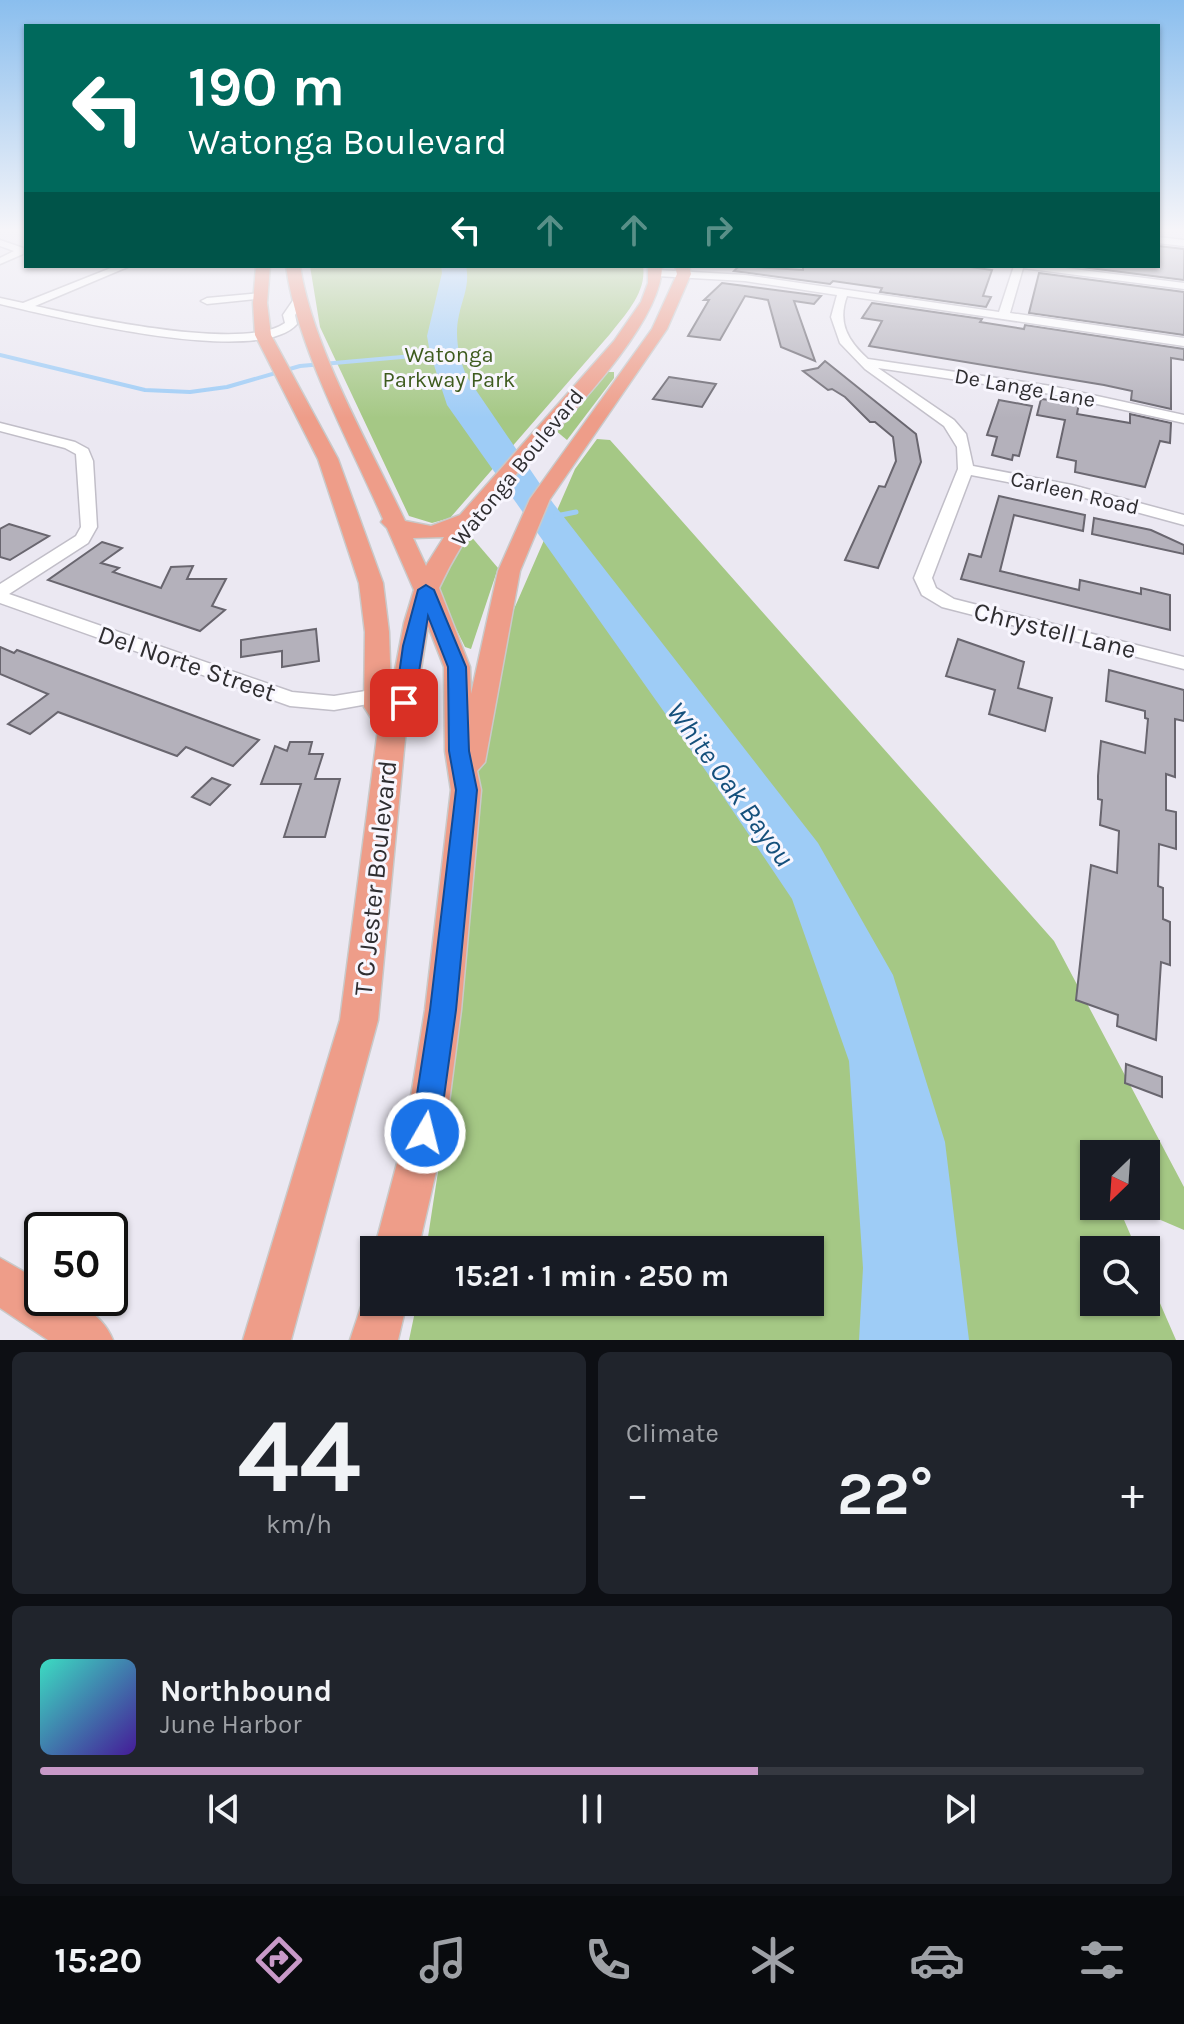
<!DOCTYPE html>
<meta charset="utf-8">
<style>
:root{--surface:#171b24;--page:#20242c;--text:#f1f3f6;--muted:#9ea1a6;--line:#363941;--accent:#c899c8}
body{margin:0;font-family:Karla,sans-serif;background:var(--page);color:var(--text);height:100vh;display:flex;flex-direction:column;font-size:30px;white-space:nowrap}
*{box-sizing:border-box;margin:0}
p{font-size:26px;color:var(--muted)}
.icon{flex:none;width:44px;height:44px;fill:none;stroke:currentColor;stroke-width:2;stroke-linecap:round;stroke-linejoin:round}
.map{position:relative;height:1340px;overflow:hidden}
.sheet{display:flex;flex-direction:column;gap:12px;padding:12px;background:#0d0f14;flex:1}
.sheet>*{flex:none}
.banner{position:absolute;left:24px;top:24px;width:1136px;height:244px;border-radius:0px;box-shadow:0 2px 6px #0004;background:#00695c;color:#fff;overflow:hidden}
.needle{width:52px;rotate:205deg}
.tools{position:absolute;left:1080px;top:1140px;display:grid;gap:16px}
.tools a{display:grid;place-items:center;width:80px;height:80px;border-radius:0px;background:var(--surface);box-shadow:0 2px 6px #0004;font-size:40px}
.speed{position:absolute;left:24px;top:1212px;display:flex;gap:16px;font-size:40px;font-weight:700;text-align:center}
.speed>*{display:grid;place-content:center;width:104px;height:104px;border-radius:50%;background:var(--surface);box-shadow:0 2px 6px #0004;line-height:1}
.speed .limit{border:4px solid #111;border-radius:12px;background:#fff;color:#111}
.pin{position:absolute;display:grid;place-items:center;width:68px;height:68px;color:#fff;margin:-34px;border-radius:16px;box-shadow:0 4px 12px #0006}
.me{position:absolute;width:88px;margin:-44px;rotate:8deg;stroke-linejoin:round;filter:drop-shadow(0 0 6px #0008)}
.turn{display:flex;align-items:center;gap:28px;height:168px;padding:0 32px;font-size:36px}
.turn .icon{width:104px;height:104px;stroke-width:2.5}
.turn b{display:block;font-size:56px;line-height:68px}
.lanes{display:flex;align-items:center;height:76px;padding:0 32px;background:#0003;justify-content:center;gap:40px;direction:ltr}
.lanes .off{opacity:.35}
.big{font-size:60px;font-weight:700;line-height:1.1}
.sheet .tile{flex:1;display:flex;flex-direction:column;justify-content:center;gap:12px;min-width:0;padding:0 28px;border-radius:12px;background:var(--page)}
.sheet .dial{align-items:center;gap:0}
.dial b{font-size:104px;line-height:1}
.song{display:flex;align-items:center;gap:24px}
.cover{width:96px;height:96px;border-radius:12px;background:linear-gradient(135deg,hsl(170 70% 55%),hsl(260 70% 35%))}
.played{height:8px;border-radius:4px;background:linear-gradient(90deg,var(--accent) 65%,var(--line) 65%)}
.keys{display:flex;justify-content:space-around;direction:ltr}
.heat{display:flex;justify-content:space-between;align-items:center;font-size:44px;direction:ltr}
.sheet .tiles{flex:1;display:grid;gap:12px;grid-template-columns:1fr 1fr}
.tile:last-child{grid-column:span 2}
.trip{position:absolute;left:360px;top:1236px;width:464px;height:80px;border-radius:0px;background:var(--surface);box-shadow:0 2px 6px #0004;font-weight:700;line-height:80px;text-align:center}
.dock{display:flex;height:128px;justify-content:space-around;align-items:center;background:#090b0e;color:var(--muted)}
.dock .icon{width:56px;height:56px}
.dock .selected{color:var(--accent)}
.dock b{font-size:36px;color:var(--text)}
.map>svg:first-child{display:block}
.green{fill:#a5c885}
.water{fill:#9eccf6}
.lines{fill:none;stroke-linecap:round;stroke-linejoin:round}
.stream-far1{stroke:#9eccf6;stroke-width:4}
.stream{stroke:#9eccf6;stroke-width:5}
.building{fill:#b4b1bb;stroke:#69666f;stroke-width:2}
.minor-casing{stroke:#c1bec8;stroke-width:3}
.major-casing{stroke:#c9c9c9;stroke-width:3}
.minor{fill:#fff;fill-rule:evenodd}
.major{fill:#ee9d89;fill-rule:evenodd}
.route{fill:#1a73e8;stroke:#114b97;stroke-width:2}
.labels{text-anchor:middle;stroke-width:6;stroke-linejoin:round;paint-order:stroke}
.far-park-label{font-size:22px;fill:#3e5b1e;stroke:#f8f6fe}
.far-street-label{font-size:22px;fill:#2f2e31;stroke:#f8f6fe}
.street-label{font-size:26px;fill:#2f2e31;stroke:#f8f6fe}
.water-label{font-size:28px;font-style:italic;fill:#15507c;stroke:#f8f6fe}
</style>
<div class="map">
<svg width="1184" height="1340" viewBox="0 0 1184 1340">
<rect width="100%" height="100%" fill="#ebe8f2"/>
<g class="green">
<path d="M 310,266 L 643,266 C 647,292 625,315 610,334 L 450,518 L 432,523 L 409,516 L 320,327 Z"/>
<path d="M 606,372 L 614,372 L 614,378 L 567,440 L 555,430 Z"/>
<path d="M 597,439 L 610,440 L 619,450 L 1054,941 L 1184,1187 L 1184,1230 L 1128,1206 L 1146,1206 L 1146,1154 L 1094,1154 L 1094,1206 L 1118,1206 L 1137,1250 L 1094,1250 L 1094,1302 L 1146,1302 L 1146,1271 L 1176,1340 L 409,1340 L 417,1302 L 810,1302 L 810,1250 L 426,1250 L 452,1080 L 481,725 L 511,616 L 575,469 Z"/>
<path d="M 469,534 L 498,568 L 471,649 L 465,647 L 435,586 Z"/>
</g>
<path class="water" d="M 441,266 L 466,266 C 470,284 463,297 459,315 C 454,336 459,359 467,377 L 553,503 L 818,843 L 893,975 L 945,1142 L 969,1340 L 859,1340 L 863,1268 L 849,1061 L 792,899 L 708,774 L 447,405 L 430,353 L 427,336 L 442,273 Z"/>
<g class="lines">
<path class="stream-far1" d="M 0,355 L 145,390 L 190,392 L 227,387 L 300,366 L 436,354"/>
<path class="stream" d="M 556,516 L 576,512"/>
</g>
<g class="building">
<path d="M 1158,246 L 1184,249 L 1184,280 L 1074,266 L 1158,266 Z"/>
<path d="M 739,266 L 803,270 L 803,266 L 963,266 L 992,270 L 983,296 L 991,297 L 986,307 L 880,292 L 882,288 L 833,281 L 830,284 L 734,271 Z"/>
<path d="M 1039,273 L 1184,292 L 1184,335 L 1029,313 Z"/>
<path d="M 722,283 L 821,296 L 814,304 L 794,301 L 815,361 L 781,347 L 768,300 L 745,296 L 720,340 L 688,336 L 709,300 L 704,300 Z"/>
<path d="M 872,303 L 982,319 L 980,322 L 1024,329 L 1025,325 L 1184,349 L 1184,360 L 1171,358 L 1171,409 L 1131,400 L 1132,391 L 1104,385 L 869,346 L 882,321 L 862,318 Z"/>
<path d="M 825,361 L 916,434 L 921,462 L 878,568 L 845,560 L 879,486 L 885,487 L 896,461 L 893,437 L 875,422 L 870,422 L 845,397 L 832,389 L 828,390 L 803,371 L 818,368 Z"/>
<path d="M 669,377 L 716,384 L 702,407 L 653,399 Z"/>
<path d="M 1041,399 L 1079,403 L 1077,414 L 1130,423 L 1130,414 L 1171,423 L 1170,443 L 1160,441 L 1145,487 L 1075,472 L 1076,461 L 1057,457 L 1065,420 L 1037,415 Z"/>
<path d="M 999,400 L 1032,406 L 1019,456 L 1013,455 L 1012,460 L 992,455 L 997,437 L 987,435 Z"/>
<path d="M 999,496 L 1085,515 L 1083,531 L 1014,515 L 1000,571 L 1079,590 L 1080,580 L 1141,594 L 1141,588 L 1170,595 L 1170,630 L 961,579 L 969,554 L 981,557 Z"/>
<path d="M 1094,518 L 1151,530 L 1184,545 L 1184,554 L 1092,534 Z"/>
<path d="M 9,524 L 49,536 L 10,560 L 0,557 L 0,529 Z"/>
<path d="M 102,542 L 122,548 L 101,563 L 119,568 L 113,572 L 161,588 L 171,567 L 193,566 L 187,579 L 226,579 L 212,606 L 225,610 L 200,631 L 48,580 Z"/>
<path d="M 316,629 L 319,661 L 282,667 L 282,651 L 241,657 L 241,640 Z"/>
<path d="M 958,639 L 1024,662 L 1018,688 L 1052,698 L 1045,731 L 989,714 L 995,690 L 946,676 Z"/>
<path d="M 0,647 L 14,653 L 17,650 L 259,740 L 233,766 L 186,747 L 177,756 L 58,712 L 30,734 L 8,724 L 48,694 L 0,674 Z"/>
<path d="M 1109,670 L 1184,690 L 1184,721 L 1175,719 L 1175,777 L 1166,774 L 1166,810 L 1176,812 L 1176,849 L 1159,844 L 1158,886 L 1163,888 L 1163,919 L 1170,922 L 1170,965 L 1161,962 L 1156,1040 L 1117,1026 L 1118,1015 L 1076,1000 L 1091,865 L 1117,873 L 1119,831 L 1100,825 L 1102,800 L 1098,799 L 1098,776 L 1101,741 L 1145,753 L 1148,719 L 1145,718 L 1145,711 L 1106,701 Z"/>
<path d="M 290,742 L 312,742 L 309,754 L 323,754 L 315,779 L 340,779 L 325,837 L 284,837 L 301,784 L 261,784 L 275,746 L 287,751 Z"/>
<path d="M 212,778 L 230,785 L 210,805 L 192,797 Z"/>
<path d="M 1126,1064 L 1162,1077 L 1162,1097 L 1125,1083 Z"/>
</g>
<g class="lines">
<defs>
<g id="minor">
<path d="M 1158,237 L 1184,240 L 1184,246 L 1158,243 Z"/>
<path d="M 0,240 L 23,248 L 23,254 L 0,264 L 0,258 L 14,251 L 0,246 Z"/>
<path d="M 116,266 L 130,266 L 35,306 C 85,317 244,352 285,323 L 283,315 L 294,299 L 304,301 L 295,315 L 297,324 C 258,368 55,317 0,304 L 0,298 L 23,303 Z"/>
<path d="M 1014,266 L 1050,266 L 1184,283 L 1184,289 L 1023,268 L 1010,313 L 1184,338 L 1184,346 L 847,296 C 837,323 848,341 868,359 L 1051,386 L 1184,415 L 1184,423 L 1051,394 L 878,368 L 954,420 L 966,434 L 973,466 L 1072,485 L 1184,515 L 1184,525 L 1070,494 L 971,475 L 932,578 L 936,588 L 954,599 L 1184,657 L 1184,669 L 942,607 L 922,595 L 914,578 L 958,469 L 957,447 L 944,426 L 865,369 L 840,343 L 831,317 L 837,295 L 745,281 L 657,276 L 652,273 L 657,270 L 745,275 L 999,312 Z"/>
<path d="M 261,293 L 265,294 L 265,298 L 207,304 L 201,301 L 207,298 Z"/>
<path d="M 0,423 L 75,442 L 88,449 L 93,461 L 97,527 L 88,543 L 9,594 L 292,692 L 334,696 L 378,689 L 385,691 L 388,696 L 385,701 L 334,710 L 290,706 L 0,603 L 0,584 L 76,536 L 81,527 L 76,454 L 65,448 L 0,431 Z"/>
</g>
<g id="major">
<path d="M 256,266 L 270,266 L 267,303 L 271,335 L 338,459 L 383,583 L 389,632 L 391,691 L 404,623 L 414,590 L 387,528 L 381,522 L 383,519 C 350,443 297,348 286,266 L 300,266 C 313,349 369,444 405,521 L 431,526 L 460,515 L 614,341 L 641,302 L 648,283 L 648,266 L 662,266 C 662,332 537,447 493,501 C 472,527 454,556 439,588 L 470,667 L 471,694 L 498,571 L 530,499 L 652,329 L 677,274 L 675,266 L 689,266 L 691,274 L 667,329 L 550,499 L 520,571 L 485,762 L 477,771 L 481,790 L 461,1010 L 445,1133 L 418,1250 L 374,1250 L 405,1133 L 425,1010 L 451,790 L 445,751 L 444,667 L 428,626 L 417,694 L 406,729 L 378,1020 L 291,1340 L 243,1340 L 340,1020 L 378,729 L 364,707 L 365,632 L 359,583 L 318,459 L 255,335 L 253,303 ZM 444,537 L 427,564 L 426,566 L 413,538 Z"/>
<path d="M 0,1258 L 42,1282 L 42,1298 C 72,1298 101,1311 113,1340 L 48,1340 L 0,1308 Z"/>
<path d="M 374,1283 L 374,1302 L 407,1302 L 398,1340 L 350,1340 L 368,1286 Z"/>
</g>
</defs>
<use href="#minor" class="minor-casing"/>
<use href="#major" class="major-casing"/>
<use href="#minor" class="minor"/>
<use href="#major" class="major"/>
</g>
<linearGradient id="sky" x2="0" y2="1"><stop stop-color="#8abeee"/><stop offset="0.55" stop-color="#f6f5f9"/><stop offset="1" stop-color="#f6f5f9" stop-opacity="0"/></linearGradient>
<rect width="1184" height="418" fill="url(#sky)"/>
<path class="route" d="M 426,585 L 434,590 L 466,667 L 469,751 L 477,790 L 456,1010 L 439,1133 L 435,1143 L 425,1147 L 415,1143 L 411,1133 L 430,1010 L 456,790 L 449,751 L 448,667 L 428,616 L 414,703 L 404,710 L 395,703 L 403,646 L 418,590 Z"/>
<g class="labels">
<g class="far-park-label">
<text x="449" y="362">Watonga<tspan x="449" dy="25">Parkway Park</tspan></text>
</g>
<g class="far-street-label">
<text transform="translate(1025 387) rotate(10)" y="8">De Lange Lane</text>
<text transform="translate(517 467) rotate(-51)" y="8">Watonga Boulevard</text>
<text transform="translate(1075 492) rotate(13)" y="8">Carleen Road</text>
</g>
<g class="street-label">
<text transform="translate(1055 630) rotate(14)" y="9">Chrystell Lane</text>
<text transform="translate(187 663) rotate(19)" y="9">Del Norte Street</text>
<text transform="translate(375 878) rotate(-84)" y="9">T C Jester Boulevard</text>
</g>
<g class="water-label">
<text transform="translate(731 784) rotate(54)" y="10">White Oak Bayou</text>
</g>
</g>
</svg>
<div class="tools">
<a><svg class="needle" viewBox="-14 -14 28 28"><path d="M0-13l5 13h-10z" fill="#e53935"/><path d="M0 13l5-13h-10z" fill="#9ea1a6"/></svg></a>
<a><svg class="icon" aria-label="search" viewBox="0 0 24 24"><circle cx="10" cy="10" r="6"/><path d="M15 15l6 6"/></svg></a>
</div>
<div class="speed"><div class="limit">50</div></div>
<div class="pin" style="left:404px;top:703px;background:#d93025"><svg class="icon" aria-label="arrive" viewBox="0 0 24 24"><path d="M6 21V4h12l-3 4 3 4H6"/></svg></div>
<svg class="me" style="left:425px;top:1133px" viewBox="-20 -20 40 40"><circle r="17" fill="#1a73e8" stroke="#fff" stroke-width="3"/><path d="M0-11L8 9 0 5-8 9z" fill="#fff"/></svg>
<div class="trip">15:21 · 1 min · 250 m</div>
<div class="banner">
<div class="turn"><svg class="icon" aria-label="left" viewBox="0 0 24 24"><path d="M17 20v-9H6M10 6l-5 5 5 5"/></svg><div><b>190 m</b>Watonga Boulevard</div></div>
<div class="lanes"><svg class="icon" aria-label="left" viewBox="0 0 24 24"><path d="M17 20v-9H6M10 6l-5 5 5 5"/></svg><svg class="icon off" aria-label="ahead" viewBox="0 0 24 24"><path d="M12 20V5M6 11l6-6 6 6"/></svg><svg class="icon off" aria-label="ahead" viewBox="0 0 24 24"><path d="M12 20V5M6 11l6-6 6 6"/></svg><svg class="icon off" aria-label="right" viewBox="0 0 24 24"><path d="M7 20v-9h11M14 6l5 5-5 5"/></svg></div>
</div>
</div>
<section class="sheet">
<div class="tiles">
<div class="tile dial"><b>44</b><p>km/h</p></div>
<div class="tile"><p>Climate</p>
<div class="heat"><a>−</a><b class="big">22°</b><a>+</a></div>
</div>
<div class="tile">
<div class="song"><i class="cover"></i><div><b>Northbound</b><p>June Harbor</p></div></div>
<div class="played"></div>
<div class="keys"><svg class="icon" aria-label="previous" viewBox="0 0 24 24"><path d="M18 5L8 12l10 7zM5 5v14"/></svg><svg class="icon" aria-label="pause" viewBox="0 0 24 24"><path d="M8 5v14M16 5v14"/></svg><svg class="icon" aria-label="next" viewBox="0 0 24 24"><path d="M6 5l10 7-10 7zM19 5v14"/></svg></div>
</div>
</div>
</section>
<nav class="dock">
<b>15:20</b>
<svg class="icon selected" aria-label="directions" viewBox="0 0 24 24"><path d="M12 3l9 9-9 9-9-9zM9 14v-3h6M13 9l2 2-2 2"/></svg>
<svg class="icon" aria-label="music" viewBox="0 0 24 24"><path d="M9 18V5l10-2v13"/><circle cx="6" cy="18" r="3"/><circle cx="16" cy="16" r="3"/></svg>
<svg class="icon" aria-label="phone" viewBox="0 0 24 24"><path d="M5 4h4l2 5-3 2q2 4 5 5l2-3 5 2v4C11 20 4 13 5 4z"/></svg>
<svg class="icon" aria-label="climate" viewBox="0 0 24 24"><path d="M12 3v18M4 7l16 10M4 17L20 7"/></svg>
<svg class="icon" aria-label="car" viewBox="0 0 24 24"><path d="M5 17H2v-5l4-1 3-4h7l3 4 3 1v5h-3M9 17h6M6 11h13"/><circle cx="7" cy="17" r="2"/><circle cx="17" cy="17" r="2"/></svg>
<svg class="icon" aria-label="filters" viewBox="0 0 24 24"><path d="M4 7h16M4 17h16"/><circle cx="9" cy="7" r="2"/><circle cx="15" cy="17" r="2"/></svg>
</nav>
